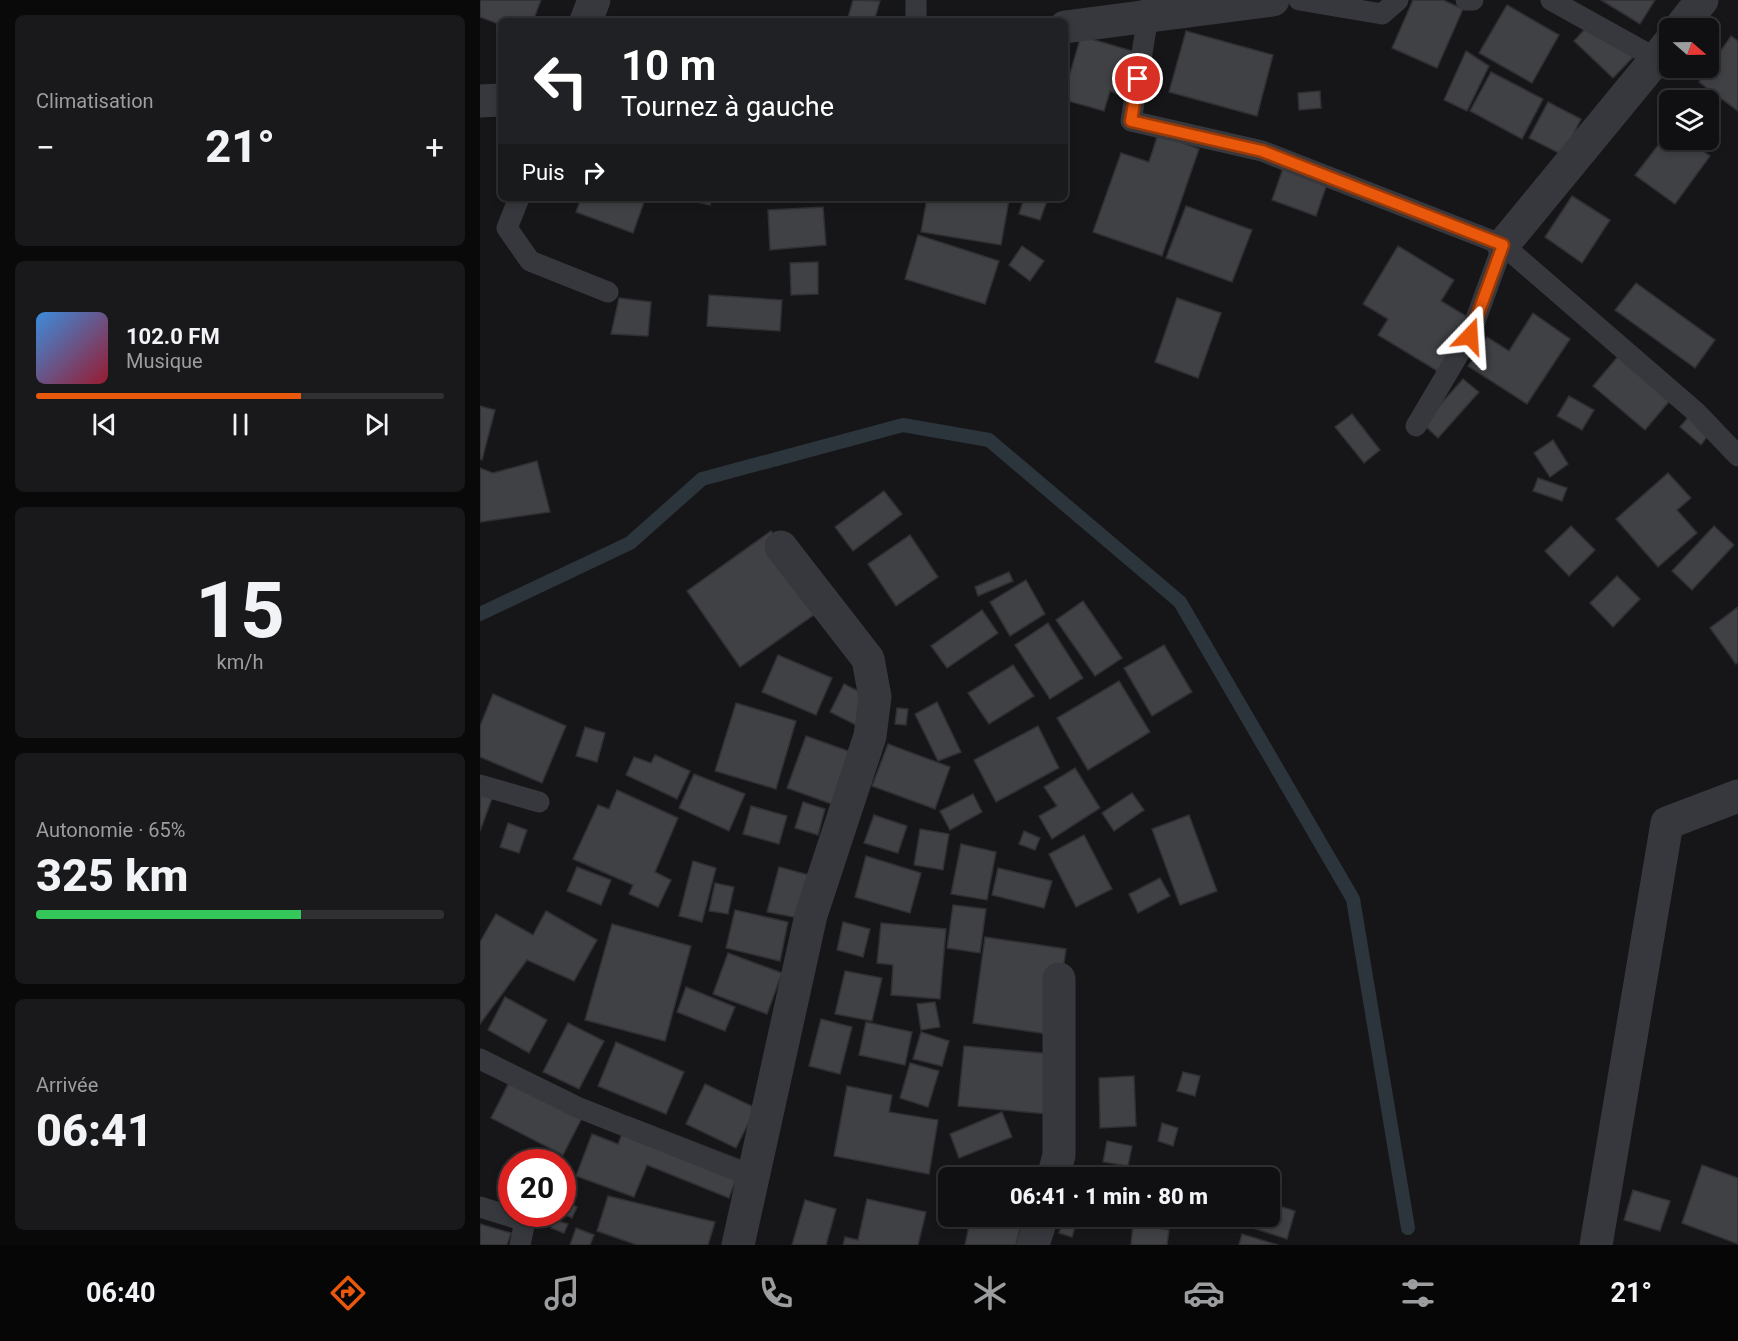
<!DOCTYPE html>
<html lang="fr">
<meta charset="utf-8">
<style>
:root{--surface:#101012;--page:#19191b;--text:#f1f3f6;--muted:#9c9d9f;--line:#303032;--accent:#ea580c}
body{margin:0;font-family:Roboto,sans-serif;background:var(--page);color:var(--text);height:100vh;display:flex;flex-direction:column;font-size:22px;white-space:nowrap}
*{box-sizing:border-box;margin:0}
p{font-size:20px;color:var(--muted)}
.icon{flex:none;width:33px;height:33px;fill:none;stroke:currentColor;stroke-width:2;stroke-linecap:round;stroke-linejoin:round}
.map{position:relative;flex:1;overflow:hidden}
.drawer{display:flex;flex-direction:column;gap:15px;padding:15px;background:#09090a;width:480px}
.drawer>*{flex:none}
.top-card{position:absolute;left:18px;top:18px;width:570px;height:183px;border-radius:9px;box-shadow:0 3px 9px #0003,0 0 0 2px var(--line);background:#202124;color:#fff;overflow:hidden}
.needle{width:39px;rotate:110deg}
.buttons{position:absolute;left:1179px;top:18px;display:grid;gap:12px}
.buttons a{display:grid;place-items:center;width:60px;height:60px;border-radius:9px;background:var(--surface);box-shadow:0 3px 9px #0003,0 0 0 2px var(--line);font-size:30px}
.speed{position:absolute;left:18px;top:1149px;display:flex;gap:12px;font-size:30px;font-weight:700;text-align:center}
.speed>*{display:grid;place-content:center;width:78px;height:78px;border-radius:50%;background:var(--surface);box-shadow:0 3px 9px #0003,0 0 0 2px var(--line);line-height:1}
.speed .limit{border:9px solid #d22;background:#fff;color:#111}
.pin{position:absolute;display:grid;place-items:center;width:51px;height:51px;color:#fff;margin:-26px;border:3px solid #fff;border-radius:50%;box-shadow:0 2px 6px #0007}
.me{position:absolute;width:66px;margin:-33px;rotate:20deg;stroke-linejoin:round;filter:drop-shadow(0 0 4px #0008)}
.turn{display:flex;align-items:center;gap:21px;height:126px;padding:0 24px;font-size:27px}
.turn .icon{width:78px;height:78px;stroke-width:2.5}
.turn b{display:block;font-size:42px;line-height:51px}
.then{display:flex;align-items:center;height:57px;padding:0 24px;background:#0003;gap:12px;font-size:22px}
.big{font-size:45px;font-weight:800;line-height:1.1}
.drawer .tile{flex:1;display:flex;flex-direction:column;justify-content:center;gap:9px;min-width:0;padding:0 21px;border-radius:9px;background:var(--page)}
.drawer .dial{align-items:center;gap:0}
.dial b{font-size:78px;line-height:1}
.song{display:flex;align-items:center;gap:18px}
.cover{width:72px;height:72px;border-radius:9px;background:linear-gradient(135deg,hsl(210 70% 55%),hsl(350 70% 35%))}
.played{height:6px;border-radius:3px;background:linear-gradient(90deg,var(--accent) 65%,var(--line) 65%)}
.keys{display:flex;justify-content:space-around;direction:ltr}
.heat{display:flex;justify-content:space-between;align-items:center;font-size:33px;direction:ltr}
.charge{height:9px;border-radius:4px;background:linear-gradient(90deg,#34c759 65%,var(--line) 0)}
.trip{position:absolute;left:458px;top:1167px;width:342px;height:60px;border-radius:9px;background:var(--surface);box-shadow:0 3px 9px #0003,0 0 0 2px var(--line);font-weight:800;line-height:60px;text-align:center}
.tabs{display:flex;height:96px;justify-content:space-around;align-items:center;background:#060607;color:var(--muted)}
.tabs .icon{width:42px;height:42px}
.tabs .selected{color:var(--accent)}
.tabs b{font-size:27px;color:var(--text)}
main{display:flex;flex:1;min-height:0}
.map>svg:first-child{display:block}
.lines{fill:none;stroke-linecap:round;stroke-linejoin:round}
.stream{stroke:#2c353c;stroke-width:14}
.building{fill:#404145;stroke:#303034;stroke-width:1.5}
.lane{stroke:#37383d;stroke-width:21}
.street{stroke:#37383d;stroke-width:33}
.route-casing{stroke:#983908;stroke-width:15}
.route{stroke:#ea580c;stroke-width:10}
</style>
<main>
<section class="drawer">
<div class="tile"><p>Climatisation</p>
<div class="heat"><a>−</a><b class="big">21°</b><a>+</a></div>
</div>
<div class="tile">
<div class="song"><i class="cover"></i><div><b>102.0 FM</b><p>Musique</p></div></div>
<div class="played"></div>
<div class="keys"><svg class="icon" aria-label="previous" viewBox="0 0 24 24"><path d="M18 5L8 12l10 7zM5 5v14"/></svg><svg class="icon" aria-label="pause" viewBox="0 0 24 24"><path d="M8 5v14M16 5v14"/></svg><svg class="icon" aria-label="next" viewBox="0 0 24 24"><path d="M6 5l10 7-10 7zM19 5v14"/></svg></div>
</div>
<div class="tile dial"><b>15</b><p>km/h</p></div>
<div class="tile"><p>Autonomie · 65%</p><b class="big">325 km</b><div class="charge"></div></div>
<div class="tile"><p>Arrivée</p><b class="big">06:41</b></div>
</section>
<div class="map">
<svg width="1258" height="1245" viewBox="0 0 1258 1245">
<rect width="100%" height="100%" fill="#161618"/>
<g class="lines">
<path class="stream" d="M 0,614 L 150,543 L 222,479 L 423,425 L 509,440 L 700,602 L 873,899 L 928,1228"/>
</g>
<g class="building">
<path d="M 0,0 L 61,0 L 53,21 L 21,21 L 21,25 L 0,17 Z"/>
<path d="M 373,0 L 400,1 L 394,21 L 367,21 Z"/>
<path d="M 933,0 L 963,0 L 983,9 L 957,68 L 912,48 Z"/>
<path d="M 1121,0 L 1175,0 L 1160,24 Z"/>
<path d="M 1027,5 L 1079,35 L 1052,83 L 999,53 Z"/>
<path d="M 1114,19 L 1154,56 L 1133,78 L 1094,41 Z"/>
<path d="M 706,31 L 793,55 L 777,116 L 689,92 Z"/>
<path d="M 601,36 L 659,53 L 646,97 L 630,91 L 624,111 L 585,100 L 585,90 Z"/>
<path d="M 1251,36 L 1258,41 L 1258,111 L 1219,82 Z"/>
<path d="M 986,51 L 1009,66 L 987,111 L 964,100 Z"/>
<path d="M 1011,72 L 1063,99 L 1042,139 L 990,111 Z"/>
<path d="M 840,91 L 841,108 L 819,110 L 818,93 Z"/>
<path d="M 1068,102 L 1101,119 L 1083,155 L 1049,138 Z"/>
<path d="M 1190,130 L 1190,140 L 1207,140 L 1230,156 L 1195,204 L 1155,175 Z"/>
<path d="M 678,134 L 719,149 L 682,256 L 613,232 L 641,153 L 669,162 Z"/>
<path d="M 807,157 L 851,172 L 836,216 L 792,200 Z"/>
<path d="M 1092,196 L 1130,220 L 1102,263 L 1065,237 Z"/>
<path d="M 101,198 L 161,198 L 165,199 L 153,233 L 96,212 Z"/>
<path d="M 201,198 L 232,198 L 230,205 Z"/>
<path d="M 447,198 L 520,198 L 529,200 L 521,245 L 441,232 Z"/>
<path d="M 544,198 L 568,198 L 560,220 L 539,214 Z"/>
<path d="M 706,206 L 772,230 L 752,282 L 686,258 Z"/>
<path d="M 343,207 L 346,245 L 290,250 L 288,210 Z"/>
<path d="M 438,235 L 519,261 L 505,304 L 425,279 Z"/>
<path d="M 542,246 L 564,261 L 550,281 L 529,265 Z"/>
<path d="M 918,246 L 974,280 L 961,301 L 991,319 L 959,372 L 898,335 L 908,319 L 883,304 Z"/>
<path d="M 338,262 L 338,294 L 311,295 L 310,263 Z"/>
<path d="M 1156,283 L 1235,340 L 1215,368 L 1135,310 Z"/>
<path d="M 229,295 L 302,300 L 300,331 L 227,326 Z"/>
<path d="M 139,298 L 171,302 L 168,336 L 131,334 Z"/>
<path d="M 697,298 L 741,313 L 718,378 L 675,362 Z"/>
<path d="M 1053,313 L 1090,339 L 1047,404 L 988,366 L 1007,337 L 1029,351 Z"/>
<path d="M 1140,354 L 1192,398 L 1165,430 L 1113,386 Z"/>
<path d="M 983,379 L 999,392 L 958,438 L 943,424 Z"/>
<path d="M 1089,396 L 1114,410 L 1102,430 L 1077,416 Z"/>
<path d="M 0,406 L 15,410 L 2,460 L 0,459 Z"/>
<path d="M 1212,413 L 1233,429 L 1221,445 L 1200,427 Z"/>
<path d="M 872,414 L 900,450 L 884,463 L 855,427 Z"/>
<path d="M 1073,440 L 1088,464 L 1070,477 L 1054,453 Z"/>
<path d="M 57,461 L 70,512 L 0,522 L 0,468 L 13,473 Z"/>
<path d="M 1188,473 L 1211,498 L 1197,510 L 1217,533 L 1178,567 L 1136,519 Z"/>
<path d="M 1058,478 L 1087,488 L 1082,501 L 1053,491 Z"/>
<path d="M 404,491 L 422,514 L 373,551 L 355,527 Z"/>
<path d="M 1091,526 L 1115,550 L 1089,576 L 1065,551 Z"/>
<path d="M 1234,526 L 1254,545 L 1212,590 L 1192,571 Z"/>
<path d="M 291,531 L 345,607 L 260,667 L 207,591 Z"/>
<path d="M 430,535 L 458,577 L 416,606 L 388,564 Z"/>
<path d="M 529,572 L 533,581 L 498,596 L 495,587 Z"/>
<path d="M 1137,576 L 1160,599 L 1133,627 L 1110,603 Z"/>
<path d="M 546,580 L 565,614 L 530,636 L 510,602 Z"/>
<path d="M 603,601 L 642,658 L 615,676 L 576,620 Z"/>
<path d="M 1258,607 L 1258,662 L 1256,664 L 1230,628 Z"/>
<path d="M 502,610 L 518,633 L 467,668 L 451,646 Z"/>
<path d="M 568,623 L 603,678 L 570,699 L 535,645 Z"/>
<path d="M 684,645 L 712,692 L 672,716 L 644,668 Z"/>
<path d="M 298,655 L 352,678 L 336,715 L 282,692 Z"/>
<path d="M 533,665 L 554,696 L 509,724 L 488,693 Z"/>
<path d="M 639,681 L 670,732 L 608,770 L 577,718 Z"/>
<path d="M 364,684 L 402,703 L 388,731 L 350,712 Z"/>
<path d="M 13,694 L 86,726 L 62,783 L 0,757 L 0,726 Z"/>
<path d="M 457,702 L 481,752 L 458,761 L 435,714 Z"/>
<path d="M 256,703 L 316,721 L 296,789 L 235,771 Z"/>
<path d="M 417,708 L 428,709 L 426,725 L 415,724 Z"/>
<path d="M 558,726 L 579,768 L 516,802 L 494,760 Z"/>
<path d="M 105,727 L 125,733 L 117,762 L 96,756 Z"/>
<path d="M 326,736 L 382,756 L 363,808 L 307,788 Z"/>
<path d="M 408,744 L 470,767 L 455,809 L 392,786 Z"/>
<path d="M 175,755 L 210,771 L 197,799 L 146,775 L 154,757 L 171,763 Z"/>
<path d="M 595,768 L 620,808 L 572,839 L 559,816 L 577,806 L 564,787 Z"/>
<path d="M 214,774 L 265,794 L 249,831 L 199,808 Z"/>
<path d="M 0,788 L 14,793 L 0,831 Z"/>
<path d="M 137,790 L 198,818 L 175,872 L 191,880 L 178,907 L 149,894 L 153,885 L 93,859 L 118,805 L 129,809 Z"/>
<path d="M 652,793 L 664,810 L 634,831 L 622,813 Z"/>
<path d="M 493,794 L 502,812 L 470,830 L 460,811 Z"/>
<path d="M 323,802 L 345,809 L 338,835 L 315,828 Z"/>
<path d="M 271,806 L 307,816 L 299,844 L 263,834 Z"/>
<path d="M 394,815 L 427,826 L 418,853 L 384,843 Z"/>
<path d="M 709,815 L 737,891 L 700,905 L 672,829 Z"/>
<path d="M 28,823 L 47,830 L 39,853 L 20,847 Z"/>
<path d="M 440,829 L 469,834 L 463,870 L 434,865 Z"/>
<path d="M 544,831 L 560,838 L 555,850 L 539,844 Z"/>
<path d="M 604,835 L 632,889 L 596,907 L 569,854 Z"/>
<path d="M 481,844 L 516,852 L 507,900 L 471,894 Z"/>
<path d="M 386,856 L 441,873 L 430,913 L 375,897 Z"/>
<path d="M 213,861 L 236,868 L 222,922 L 199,916 Z"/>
<path d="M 97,867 L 131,880 L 121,905 L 87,891 Z"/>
<path d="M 299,867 L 329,875 L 318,918 L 287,912 Z"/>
<path d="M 518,868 L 572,881 L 564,908 L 512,895 Z"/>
<path d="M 680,878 L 690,896 L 658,913 L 649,894 Z"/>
<path d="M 235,883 L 254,887 L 248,914 L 229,911 Z"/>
<path d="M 473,905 L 506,909 L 500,953 L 467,948 Z"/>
<path d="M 255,910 L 308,922 L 300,961 L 246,948 Z"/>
<path d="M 66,911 L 117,940 L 94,981 L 47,960 L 0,1024 L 0,942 L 16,914 L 53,935 Z"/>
<path d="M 363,922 L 390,929 L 383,957 L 357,950 Z"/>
<path d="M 401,923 L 466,929 L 460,999 L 411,995 L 413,965 L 397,963 Z"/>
<path d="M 132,924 L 211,946 L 185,1041 L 105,1020 Z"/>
<path d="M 505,937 L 586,949 L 574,1035 L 493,1023 Z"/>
<path d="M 248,953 L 302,973 L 287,1014 L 233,994 Z"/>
<path d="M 365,971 L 402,978 L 392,1021 L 355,1014 Z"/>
<path d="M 206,987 L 255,1007 L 245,1031 L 197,1012 Z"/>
<path d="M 25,997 L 67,1020 L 49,1053 L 8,1030 Z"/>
<path d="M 455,1002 L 460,1027 L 441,1030 L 437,1004 Z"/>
<path d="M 341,1019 L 372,1027 L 360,1074 L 329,1066 Z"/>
<path d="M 386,1022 L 432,1032 L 425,1065 L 379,1055 Z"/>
<path d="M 88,1023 L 124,1041 L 99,1089 L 63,1072 Z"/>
<path d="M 441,1032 L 469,1041 L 462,1066 L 433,1059 Z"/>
<path d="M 136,1042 L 204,1072 L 186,1114 L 118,1086 Z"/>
<path d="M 484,1046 L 574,1054 L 568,1114 L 478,1106 Z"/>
<path d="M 430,1063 L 459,1071 L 448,1107 L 420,1098 Z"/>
<path d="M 37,1067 L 109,1104 L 83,1155 L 11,1118 Z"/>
<path d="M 703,1072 L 720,1076 L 715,1096 L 697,1091 Z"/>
<path d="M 654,1076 L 656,1126 L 620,1128 L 619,1078 Z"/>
<path d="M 225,1084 L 276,1108 L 256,1148 L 206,1124 Z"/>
<path d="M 367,1086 L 412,1095 L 409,1112 L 458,1120 L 449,1174 L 354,1156 Z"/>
<path d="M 522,1112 L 532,1137 L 479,1158 L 470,1134 Z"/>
<path d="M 149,1117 L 263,1161 L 249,1198 L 167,1165 L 154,1197 L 96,1176 L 112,1134 L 138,1144 Z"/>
<path d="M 682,1123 L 698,1128 L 693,1146 L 678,1141 Z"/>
<path d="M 627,1141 L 652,1146 L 648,1166 L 623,1162 Z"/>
<path d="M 1222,1165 L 1258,1178 L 1258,1244 L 1202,1223 Z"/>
<path d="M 502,1171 L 530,1178 L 500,1178 Z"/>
<path d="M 612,1172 L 668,1175 L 667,1178 L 612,1178 Z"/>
<path d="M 1153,1190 L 1190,1201 L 1180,1231 L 1144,1220 Z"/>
<path d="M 128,1196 L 235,1222 L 228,1245 L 157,1245 L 117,1231 Z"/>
<path d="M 387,1199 L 446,1212 L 438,1245 L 363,1245 L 365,1237 L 378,1240 Z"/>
<path d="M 82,1200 L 97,1207 L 92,1218 L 82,1213 Z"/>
<path d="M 325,1200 L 356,1209 L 346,1245 L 312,1245 Z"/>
<path d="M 789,1203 L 815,1211 L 807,1239 L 773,1228 L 776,1216 L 789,1216 Z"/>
<path d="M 491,1216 L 543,1216 L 536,1245 L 485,1245 Z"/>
<path d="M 74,1220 L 88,1224 L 84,1233 L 71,1228 Z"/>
<path d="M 583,1223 L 595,1227 L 592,1237 L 579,1233 Z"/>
<path d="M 0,1224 L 31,1233 L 27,1245 L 0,1245 Z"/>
<path d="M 653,1224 L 689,1230 L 687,1245 L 651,1245 Z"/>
<path d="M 96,1228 L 114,1235 L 110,1245 L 90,1245 Z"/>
<path d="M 762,1234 L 798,1245 L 759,1245 Z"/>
</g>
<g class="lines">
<g class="lane">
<path d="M 436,0 L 436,21"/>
<path d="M 819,0 L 902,14 L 918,0"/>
<path d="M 986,0 L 993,0"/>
<path d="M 1071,0 L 1177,59"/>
<path d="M 670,4 L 651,121 L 782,151 L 1023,245 L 1217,413 L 1258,456"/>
<path d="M 39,198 L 27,228 L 50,261 L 128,292"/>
<path d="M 936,426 L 990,335 L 1023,245"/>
<path d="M 0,785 L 59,802"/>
<path d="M 0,1059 L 97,1107 L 273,1177"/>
<path d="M 0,1207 L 45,1221 L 40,1245"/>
</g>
<g class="street">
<path d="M 106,21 L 114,0"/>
<path d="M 585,27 L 793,0"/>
<path d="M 1200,28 L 1222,0"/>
<path d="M 0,101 L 21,100"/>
<path d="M 1023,245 L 1190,42"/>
<path d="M 573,1178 L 579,1155 L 579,979"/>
<path d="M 258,1245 L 331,915 L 390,736 L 395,697 L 388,659 L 301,547"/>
<path d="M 553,1245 L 562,1216"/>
<path d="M 1116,1245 L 1187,823 L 1258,796"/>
</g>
</g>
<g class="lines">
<defs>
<path id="route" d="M 658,79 L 651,121 L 782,151 L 1023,245 L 990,336"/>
</defs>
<use href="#route" class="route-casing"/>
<use href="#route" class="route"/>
</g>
</svg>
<div class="buttons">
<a><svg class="needle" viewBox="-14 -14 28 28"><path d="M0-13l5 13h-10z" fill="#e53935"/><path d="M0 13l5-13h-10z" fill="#9c9d9f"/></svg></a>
<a><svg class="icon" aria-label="layers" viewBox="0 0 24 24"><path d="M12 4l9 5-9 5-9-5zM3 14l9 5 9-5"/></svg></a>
</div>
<div class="speed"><div class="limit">20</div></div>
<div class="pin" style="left:658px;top:79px;background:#d93025"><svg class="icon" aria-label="arrive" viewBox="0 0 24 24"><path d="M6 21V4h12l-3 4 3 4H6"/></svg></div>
<svg class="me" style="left:990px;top:336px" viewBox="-20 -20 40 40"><path d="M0-17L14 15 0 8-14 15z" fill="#ea580c" stroke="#fff" stroke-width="4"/></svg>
<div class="trip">06:41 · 1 min · 80 m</div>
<div class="top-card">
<div class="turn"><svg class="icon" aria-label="left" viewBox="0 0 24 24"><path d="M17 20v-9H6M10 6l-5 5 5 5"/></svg><div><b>10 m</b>Tournez à gauche</div></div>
<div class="then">Puis<svg class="icon" aria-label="right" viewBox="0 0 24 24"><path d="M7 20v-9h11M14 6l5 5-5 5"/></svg></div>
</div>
</div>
</main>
<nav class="tabs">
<b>06:40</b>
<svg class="icon selected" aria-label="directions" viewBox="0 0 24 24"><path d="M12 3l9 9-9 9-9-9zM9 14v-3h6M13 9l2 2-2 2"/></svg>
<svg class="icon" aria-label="music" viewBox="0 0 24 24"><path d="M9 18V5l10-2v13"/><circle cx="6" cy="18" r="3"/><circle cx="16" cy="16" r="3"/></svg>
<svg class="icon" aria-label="phone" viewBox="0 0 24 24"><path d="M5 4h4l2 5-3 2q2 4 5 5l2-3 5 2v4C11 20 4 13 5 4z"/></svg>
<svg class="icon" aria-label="climate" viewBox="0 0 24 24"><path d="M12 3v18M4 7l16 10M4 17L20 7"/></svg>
<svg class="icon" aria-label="car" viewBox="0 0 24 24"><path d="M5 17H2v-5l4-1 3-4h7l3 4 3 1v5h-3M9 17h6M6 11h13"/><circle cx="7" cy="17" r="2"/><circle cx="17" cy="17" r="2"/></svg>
<svg class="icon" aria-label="filters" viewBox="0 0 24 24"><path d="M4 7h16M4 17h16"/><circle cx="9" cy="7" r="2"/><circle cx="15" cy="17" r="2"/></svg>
<b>21°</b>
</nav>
